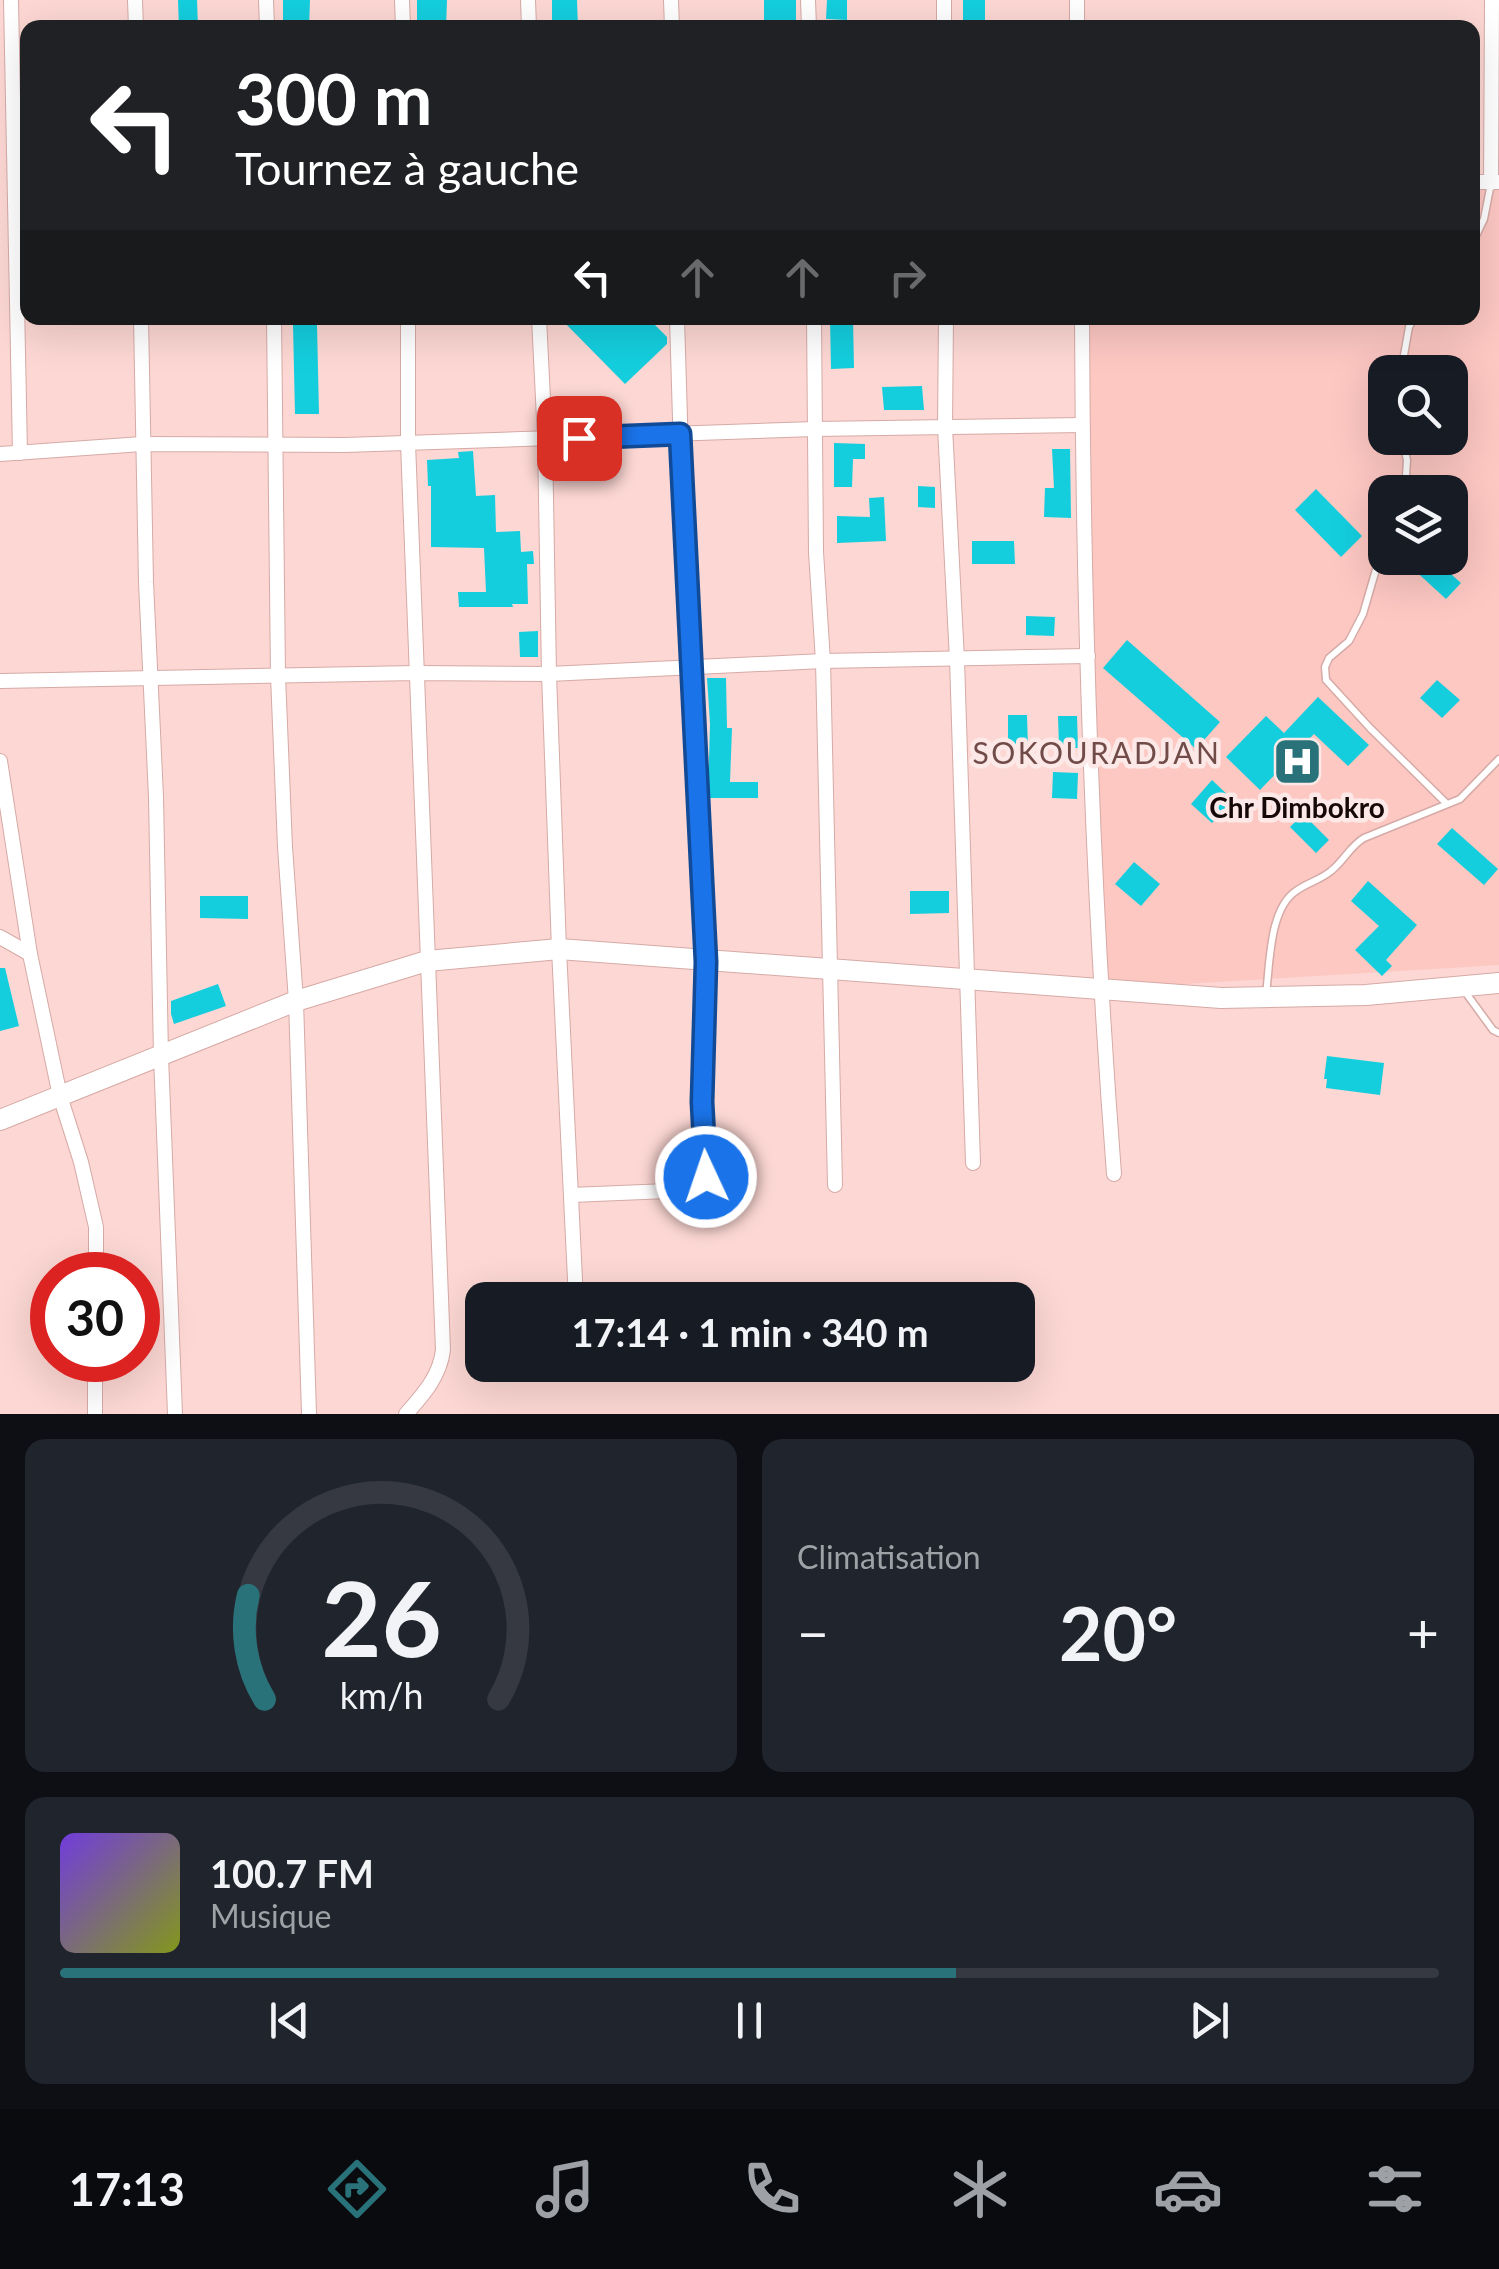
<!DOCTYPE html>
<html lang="fr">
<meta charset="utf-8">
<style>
:root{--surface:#171b24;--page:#20242c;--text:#f1f3f6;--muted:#9ea1a6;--line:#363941;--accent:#29727a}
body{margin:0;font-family:Lato,sans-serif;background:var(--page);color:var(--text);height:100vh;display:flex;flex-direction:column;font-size:38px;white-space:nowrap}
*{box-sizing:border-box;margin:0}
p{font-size:32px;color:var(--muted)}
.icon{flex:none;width:55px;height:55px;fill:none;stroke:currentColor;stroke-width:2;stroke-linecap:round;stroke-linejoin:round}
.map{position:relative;height:1414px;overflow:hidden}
.side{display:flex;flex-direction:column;gap:25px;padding:25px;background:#0d0f14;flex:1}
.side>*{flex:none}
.banner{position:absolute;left:20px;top:20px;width:1460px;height:305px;border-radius:20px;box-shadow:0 10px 40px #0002;background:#202124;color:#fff;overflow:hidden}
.buttons{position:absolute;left:1368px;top:355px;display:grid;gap:20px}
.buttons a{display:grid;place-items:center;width:100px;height:100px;border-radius:20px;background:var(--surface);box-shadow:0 10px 40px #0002;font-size:50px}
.speed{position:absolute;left:30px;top:1252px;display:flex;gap:20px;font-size:50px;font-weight:700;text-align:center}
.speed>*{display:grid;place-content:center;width:130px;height:130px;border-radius:50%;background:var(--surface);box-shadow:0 10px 40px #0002;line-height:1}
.speed .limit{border:15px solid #d22;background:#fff;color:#111}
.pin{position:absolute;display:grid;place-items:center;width:85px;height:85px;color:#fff;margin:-42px;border-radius:20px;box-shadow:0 5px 15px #0006}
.me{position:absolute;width:110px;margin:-55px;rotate:357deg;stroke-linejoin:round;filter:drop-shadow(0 0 8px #0008)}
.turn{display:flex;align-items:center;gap:35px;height:210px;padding:0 50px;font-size:45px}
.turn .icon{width:130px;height:130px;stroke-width:2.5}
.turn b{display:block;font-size:70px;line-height:85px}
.lanes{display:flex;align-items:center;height:95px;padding:0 50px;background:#0003;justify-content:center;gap:50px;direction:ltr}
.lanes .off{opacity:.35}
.big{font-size:75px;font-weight:700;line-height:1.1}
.side .card{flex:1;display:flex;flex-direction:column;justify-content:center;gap:15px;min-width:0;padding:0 35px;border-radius:20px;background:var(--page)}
.side .dial{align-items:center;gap:0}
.dial svg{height:260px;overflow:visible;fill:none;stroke:var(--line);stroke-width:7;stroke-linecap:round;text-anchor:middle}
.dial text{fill:var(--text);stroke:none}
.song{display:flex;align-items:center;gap:30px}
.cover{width:120px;height:120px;border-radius:15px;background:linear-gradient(135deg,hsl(260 70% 55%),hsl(70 70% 35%))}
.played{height:10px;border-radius:5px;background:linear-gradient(90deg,var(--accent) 65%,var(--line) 65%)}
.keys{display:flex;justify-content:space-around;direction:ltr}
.heat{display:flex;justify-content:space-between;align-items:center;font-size:55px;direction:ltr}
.side .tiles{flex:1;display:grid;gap:25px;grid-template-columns:1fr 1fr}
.card:last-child{grid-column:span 2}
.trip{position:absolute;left:465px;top:1282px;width:570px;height:100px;border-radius:20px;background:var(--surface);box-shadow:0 10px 40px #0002;font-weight:700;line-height:100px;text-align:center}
.dock{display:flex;height:160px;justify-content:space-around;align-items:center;background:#090b0e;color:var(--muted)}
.dock .icon{width:70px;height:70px}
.dock .active{color:var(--accent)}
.dock b{font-size:45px;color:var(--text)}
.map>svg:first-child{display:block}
.built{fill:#fdc7c2;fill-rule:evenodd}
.building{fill:#14cede}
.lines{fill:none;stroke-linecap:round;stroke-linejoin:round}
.lane-casing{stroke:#d6aaa6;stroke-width:9}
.street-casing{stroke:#d6aaa6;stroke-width:16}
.secondary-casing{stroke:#d6aaa6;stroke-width:22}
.lane{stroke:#fff;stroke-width:6}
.street{stroke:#fff;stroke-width:14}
.secondary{stroke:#fff;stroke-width:20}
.route-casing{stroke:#114b97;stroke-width:25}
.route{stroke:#1a73e8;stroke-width:18}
.labels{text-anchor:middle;stroke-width:9;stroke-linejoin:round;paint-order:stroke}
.poi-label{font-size:28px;font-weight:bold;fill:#160807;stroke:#fce9e7}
.neighbourhood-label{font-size:30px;letter-spacing:2.5px;fill:#714b48;stroke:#fce9e7}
</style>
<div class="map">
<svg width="1499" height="1414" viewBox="0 0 1499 1414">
<rect width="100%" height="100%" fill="#fcd7d3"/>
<path class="built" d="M 1499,181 L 1499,965 L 1100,989 L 1085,318 L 1472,318 L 1473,182 ZM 1385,372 L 1450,372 L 1450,438 L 1385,438 ZM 1385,492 L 1450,492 L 1450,558 L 1385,558 Z"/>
<g class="building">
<path d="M 178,0 L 197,0 L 198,28 L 179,28 Z"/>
<path d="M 283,0 L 310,0 L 309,28 L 283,28 Z"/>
<path d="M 417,0 L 447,0 L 446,28 L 417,28 Z"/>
<path d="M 552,0 L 577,0 L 578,28 L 552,28 Z"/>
<rect x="764" y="0" width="32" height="24"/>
<path d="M 827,0 L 847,0 L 847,20 L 826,19 Z"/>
<path d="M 963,0 L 985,0 L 985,20 L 982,20 L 983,28 L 963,28 Z"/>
<path d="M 560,318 L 648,318 L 667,337 L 667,344 L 625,384 Z"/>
<path d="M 830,318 L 853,318 L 854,368 L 831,369 Z"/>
<path d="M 293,325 L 317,325 L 319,414 L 295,414 Z"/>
<path d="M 922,386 L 924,410 L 884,410 L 882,387 Z"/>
<path d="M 834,443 L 865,444 L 865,459 L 853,459 L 852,487 L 834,487 Z"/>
<path d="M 1052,449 L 1070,449 L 1071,518 L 1044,517 L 1045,488 L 1054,488 Z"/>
<path d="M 473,451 L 476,496 L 495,495 L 496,532 L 520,531 L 521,552 L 533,551 L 534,564 L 527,564 L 528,604 L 512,604 L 513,607 L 459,607 L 458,592 L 486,592 L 484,548 L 431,547 L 431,486 L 428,486 L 427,460 L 459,458 L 458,452 Z"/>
<path d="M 918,486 L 935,487 L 935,508 L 918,507 Z"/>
<path d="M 1316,489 L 1362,536 L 1341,557 L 1295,510 Z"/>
<path d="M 884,497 L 886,541 L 837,543 L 837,516 L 870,517 L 869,498 Z"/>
<path d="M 972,541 L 1014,541 L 1015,564 L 972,564 Z"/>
<path d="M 1420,558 L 1433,558 L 1461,583 L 1446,599 L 1411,567 Z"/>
<path d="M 1026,616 L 1055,617 L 1054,636 L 1026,635 Z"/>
<path d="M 538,631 L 538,657 L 520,657 L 519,632 Z"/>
<path d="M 1127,640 L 1220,722 L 1196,749 L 1103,668 Z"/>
<path d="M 707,678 L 726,678 L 727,728 L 732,728 L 730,782 L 758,782 L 758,798 L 708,798 L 710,724 Z"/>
<path d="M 1437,680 L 1460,700 L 1442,718 L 1420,698 Z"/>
<path d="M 1318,697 L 1369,745 L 1348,766 L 1314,734 L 1260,790 L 1226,757 L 1266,716 L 1284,733 Z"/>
<path d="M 1008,715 L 1027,715 L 1028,749 L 1008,750 Z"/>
<path d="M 1058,716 L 1077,716 L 1078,748 L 1059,748 Z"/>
<path d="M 1053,772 L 1078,773 L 1077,799 L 1052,798 Z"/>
<path d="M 1212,780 L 1233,800 L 1212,823 L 1191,804 Z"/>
<path d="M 1303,814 L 1329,840 L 1316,853 L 1290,827 Z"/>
<path d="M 1452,828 L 1498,869 L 1484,885 L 1437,844 Z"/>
<path d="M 1134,862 L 1160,884 L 1141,906 L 1115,884 Z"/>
<path d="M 1368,881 L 1417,925 L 1386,960 L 1392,966 L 1382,976 L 1355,950 L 1379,926 L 1351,901 Z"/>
<path d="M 910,891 L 949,891 L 949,913 L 910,914 Z"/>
<path d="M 200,896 L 248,896 L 248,919 L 200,918 Z"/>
<path d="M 0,968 L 5,968 L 19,1026 L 0,1031 Z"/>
<path d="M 218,984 L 226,1006 L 174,1024 L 171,1014 L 171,1001 Z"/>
<path d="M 1327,1056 L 1384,1063 L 1380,1095 L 1326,1088 L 1327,1079 L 1324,1079 Z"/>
</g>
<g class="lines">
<defs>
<g id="lane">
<path d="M 1472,244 L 1484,219 L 1491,183"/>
<path d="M 1401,372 L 1409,327 L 1414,318"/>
<path d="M 1402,438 L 1407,460 L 1405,492"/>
<path d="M 1385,549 L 1377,566 L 1363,614 L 1349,641 L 1329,658 L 1325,667 L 1326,680 L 1370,728 L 1446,803"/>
<path d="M 1463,989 L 1493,1030 L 1499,1033"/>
<path d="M 1266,994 C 1270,964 1269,909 1296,891 C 1307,883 1320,880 1331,871 C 1344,861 1350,846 1364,838 L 1460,799 L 1499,759"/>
</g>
<g id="street">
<path d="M 11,0 L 20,453"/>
<path d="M 135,0 L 136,28"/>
<path d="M 266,0 L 267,28"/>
<path d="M 402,0 L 403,28"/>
<path d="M 528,0 L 529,28"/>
<path d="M 671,0 L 672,28"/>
<path d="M 808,0 L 809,28"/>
<path d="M 944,0 L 944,28"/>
<path d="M 1077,0 L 1077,28"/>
<path d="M 1472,182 L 1498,182"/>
<path d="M 1491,183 L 1492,0"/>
<path d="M 141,318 L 146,582 L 156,797 L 161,1056 L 175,1414"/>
<path d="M 274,318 L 278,676 L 285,847 L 296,1001 L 309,1414"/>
<path d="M 539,318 L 545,439 L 549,674 L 559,949 L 576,1300"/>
<path d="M 814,318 L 816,552 L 823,661 L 835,1185"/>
<path d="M 946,318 L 945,427 L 957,660 L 973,1163"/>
<path d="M 1082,318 C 1083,603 1092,889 1114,1174"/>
<path d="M 0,454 L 142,444 L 345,445 L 815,429 L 1082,425"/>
<path d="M 0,681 L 416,673 L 549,674 L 823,661 L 1088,656"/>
<path d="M 0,761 L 30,954 L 60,1096 L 81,1162 L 96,1227 L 96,1275"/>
<path d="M 0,937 L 30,954"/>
<path d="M 571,1195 L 692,1190 L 701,1185 L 707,1177 L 702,1102 L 706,962 L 684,554 L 677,318"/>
<path d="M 95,1414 L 95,1360"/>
<path d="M 406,1414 C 423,1395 440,1376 443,1350 L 408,443 L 408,318"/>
</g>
<path id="secondary" d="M 0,1120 L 296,1001 L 427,961 L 559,949 L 1221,998 L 1366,995 L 1499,983"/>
</defs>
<use href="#lane" class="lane-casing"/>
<use href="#street" class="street-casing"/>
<use href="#secondary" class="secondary-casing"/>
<use href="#lane" class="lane"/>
<use href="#street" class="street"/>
<use href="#secondary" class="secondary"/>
</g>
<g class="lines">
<defs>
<path id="route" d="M 579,438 L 680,434 L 706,962 L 702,1102 L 706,1177"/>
</defs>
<use href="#route" class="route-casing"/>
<use href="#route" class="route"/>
</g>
<defs>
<symbol id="hospital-square" viewBox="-11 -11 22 22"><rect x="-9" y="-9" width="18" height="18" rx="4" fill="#29727a" stroke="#fce9e7"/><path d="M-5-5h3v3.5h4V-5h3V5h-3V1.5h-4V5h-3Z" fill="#fff"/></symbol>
</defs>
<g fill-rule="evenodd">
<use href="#hospital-square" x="1270" y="734" width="55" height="55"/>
</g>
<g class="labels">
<g class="poi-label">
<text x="1297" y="818">Chr Dimbokro</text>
</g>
<g class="neighbourhood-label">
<text x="1097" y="764">SOKOURADJAN</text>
</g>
</g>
</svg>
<div class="buttons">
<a><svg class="icon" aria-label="search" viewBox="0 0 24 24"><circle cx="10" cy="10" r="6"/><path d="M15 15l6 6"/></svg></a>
<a><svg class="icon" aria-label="layers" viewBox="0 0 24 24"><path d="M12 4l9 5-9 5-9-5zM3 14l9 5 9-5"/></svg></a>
</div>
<div class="speed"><div class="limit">30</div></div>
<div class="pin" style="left:579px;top:438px;background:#d93025"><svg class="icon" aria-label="arrive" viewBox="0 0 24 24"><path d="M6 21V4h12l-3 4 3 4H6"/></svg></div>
<svg class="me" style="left:706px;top:1177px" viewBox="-20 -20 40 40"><circle r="17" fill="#1a73e8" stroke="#fff" stroke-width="3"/><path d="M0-11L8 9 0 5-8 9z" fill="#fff"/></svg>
<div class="trip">17:14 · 1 min · 340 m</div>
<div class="banner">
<div class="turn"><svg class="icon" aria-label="left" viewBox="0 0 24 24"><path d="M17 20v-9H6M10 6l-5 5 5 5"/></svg><div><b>300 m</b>Tournez à gauche</div></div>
<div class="lanes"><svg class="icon" aria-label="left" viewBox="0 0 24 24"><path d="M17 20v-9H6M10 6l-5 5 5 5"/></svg><svg class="icon off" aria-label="ahead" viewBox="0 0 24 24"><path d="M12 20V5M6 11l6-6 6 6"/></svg><svg class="icon off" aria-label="ahead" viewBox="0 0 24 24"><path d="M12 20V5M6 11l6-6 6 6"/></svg><svg class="icon off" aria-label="right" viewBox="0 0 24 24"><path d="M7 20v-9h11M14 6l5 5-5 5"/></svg></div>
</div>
</div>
<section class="side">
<div class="tiles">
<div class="card dial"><svg viewBox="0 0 100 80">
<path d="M14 69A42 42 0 1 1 86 69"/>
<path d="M14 69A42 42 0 0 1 9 37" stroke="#29727a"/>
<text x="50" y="56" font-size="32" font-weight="700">26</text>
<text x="50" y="72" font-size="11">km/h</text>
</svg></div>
<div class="card"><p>Climatisation</p>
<div class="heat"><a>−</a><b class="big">20°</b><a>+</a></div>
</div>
<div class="card">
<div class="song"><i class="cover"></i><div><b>100.7 FM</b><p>Musique</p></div></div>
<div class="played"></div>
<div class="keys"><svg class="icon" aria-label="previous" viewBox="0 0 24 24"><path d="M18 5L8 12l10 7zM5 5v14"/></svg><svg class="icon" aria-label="pause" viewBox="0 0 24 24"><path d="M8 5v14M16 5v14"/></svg><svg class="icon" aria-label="next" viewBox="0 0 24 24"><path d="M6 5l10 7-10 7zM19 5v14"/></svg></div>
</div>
</div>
</section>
<nav class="dock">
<b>17:13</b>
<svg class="icon active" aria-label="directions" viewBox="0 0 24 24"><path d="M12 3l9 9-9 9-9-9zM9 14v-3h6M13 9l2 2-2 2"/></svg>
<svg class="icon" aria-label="music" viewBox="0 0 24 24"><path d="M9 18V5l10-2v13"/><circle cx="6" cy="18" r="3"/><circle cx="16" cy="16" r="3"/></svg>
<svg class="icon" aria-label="phone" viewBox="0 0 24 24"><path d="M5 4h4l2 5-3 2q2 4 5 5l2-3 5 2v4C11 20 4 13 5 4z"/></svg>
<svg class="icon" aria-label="climate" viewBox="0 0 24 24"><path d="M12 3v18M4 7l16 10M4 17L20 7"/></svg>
<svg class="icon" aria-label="car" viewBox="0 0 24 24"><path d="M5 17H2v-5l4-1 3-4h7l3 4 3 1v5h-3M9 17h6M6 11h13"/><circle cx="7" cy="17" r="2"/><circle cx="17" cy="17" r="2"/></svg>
<svg class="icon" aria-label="filters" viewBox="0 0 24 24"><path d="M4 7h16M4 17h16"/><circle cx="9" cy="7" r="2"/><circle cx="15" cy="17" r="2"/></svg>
</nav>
